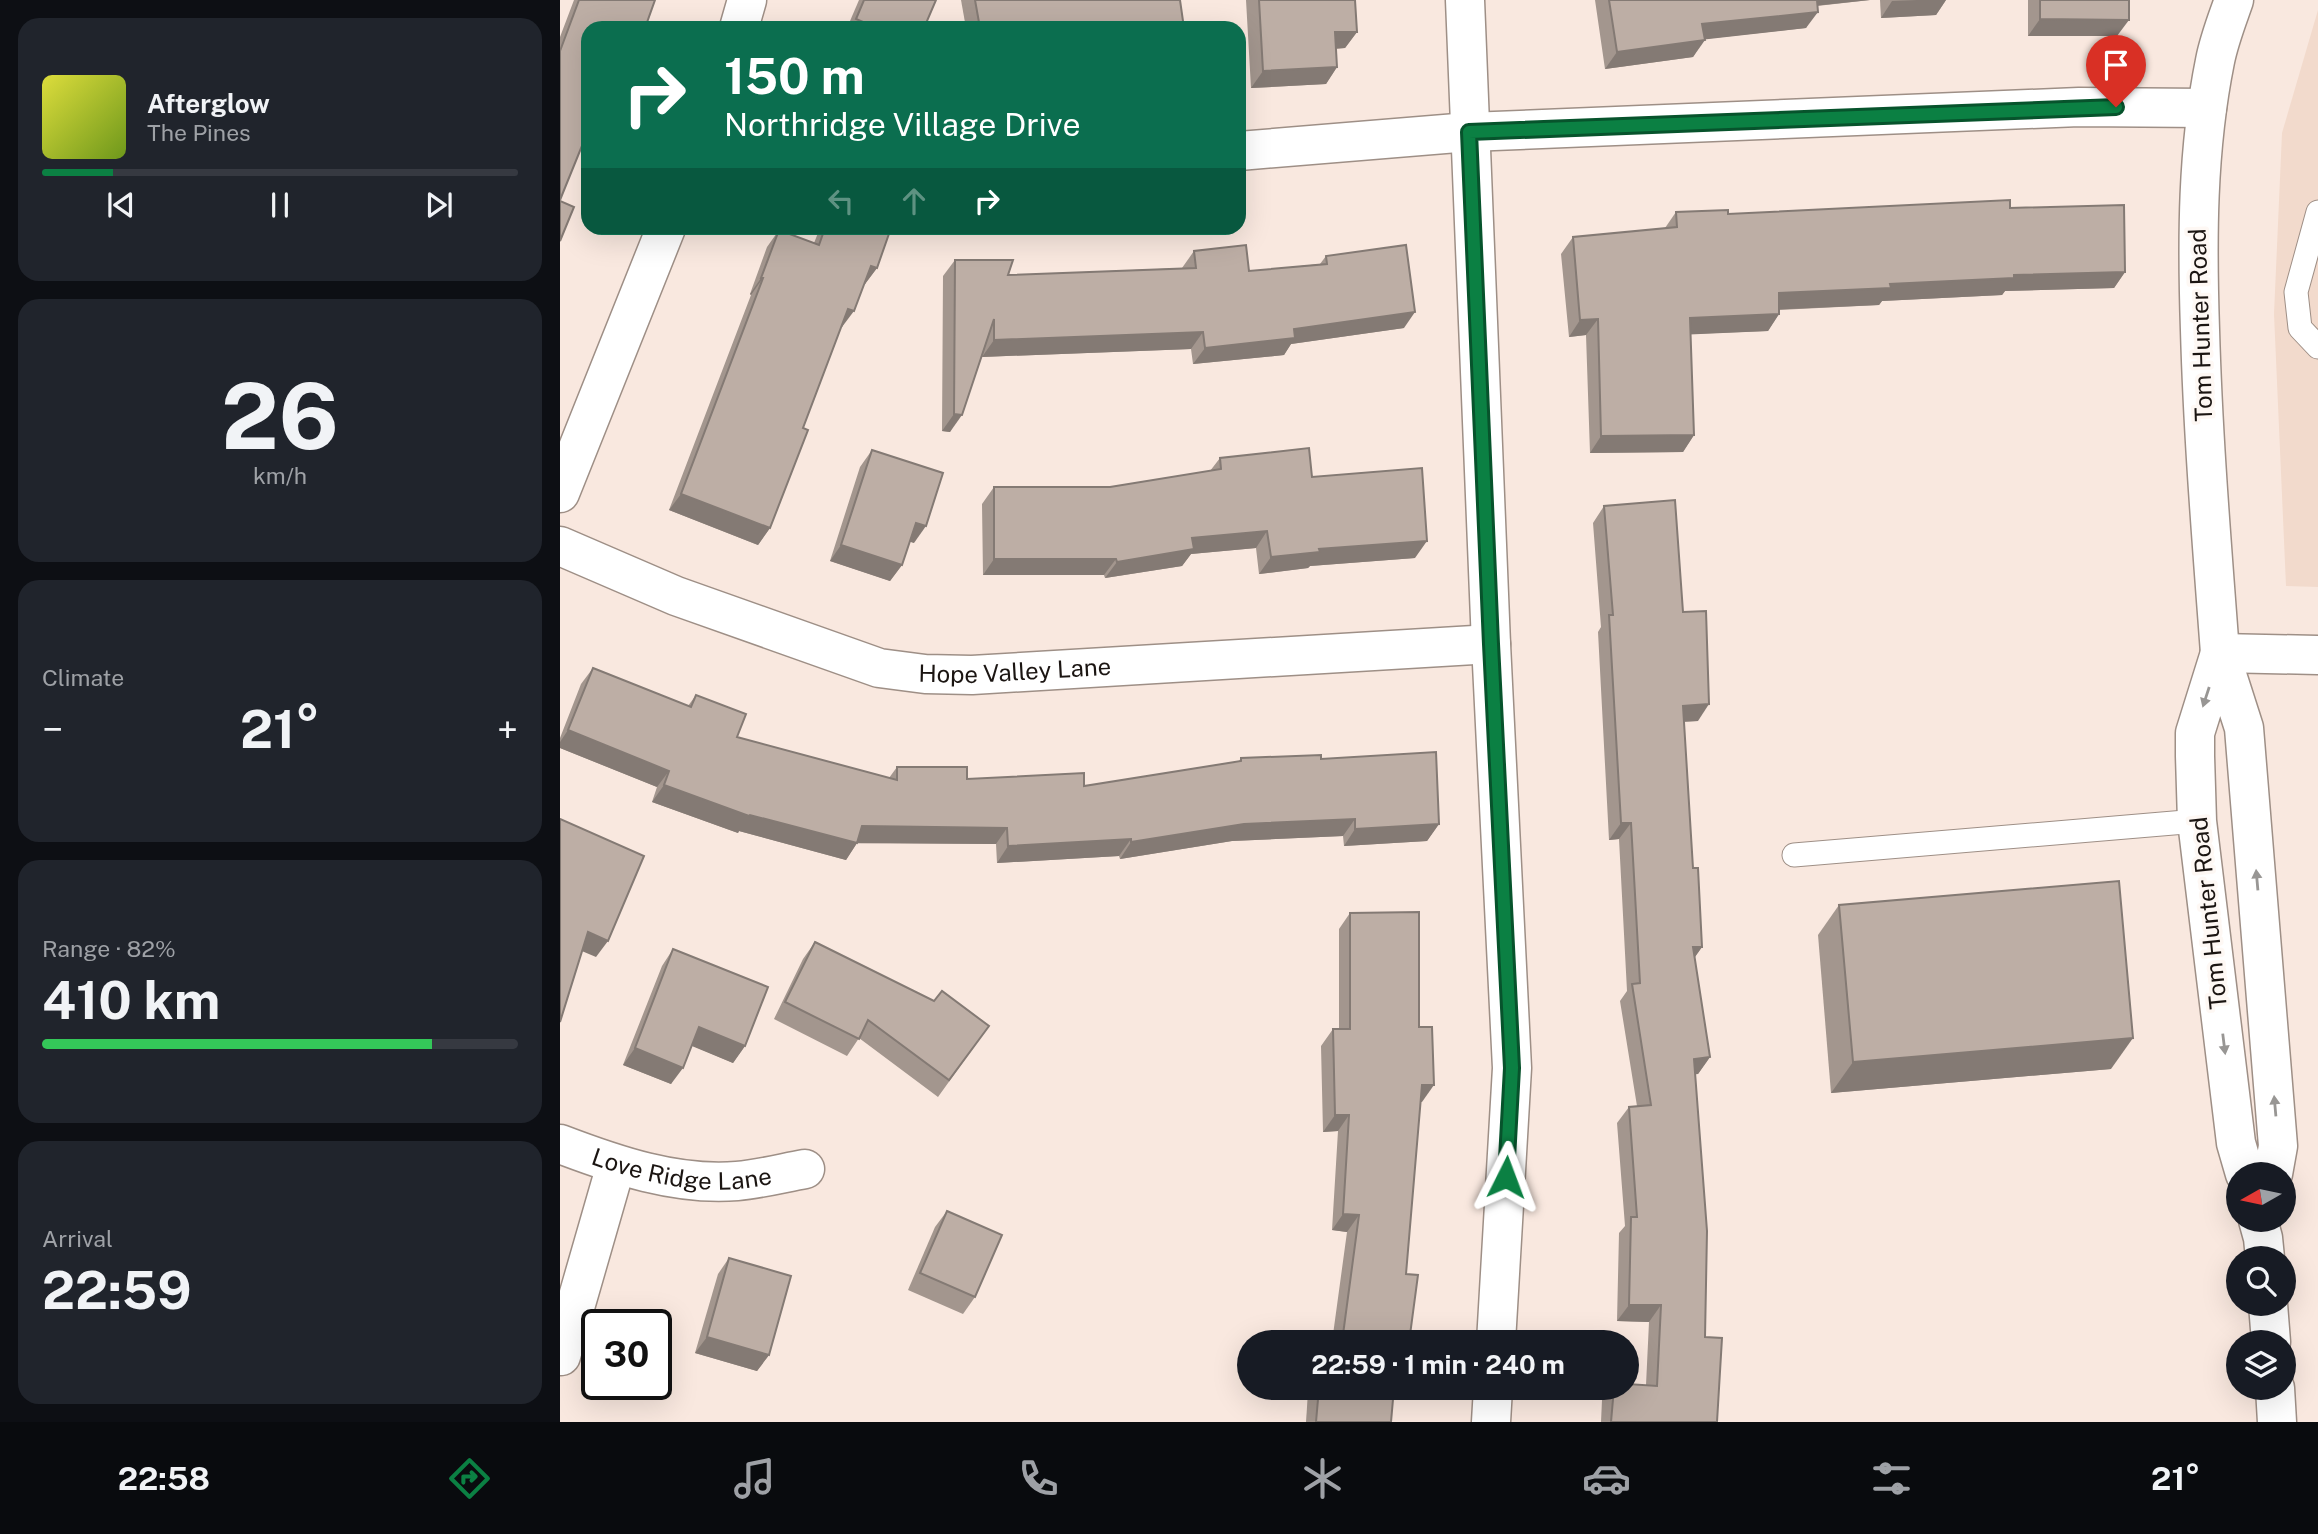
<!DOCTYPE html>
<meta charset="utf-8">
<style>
:root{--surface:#171b24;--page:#20242c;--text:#f1f3f6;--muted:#9ea1a6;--line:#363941;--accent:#0b8043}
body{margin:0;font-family:"Public Sans",sans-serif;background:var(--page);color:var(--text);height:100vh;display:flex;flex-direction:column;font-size:26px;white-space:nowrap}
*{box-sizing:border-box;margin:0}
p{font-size:23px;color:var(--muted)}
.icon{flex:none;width:38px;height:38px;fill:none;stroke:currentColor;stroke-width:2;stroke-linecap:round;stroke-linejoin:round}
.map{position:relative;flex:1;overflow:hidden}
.drawer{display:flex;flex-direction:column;gap:18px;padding:18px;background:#0d0f14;width:560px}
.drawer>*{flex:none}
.guide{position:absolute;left:21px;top:21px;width:665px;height:214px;border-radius:21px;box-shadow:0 7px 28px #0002;background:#0b6e4f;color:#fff;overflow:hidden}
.needle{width:46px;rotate:261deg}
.buttons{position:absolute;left:1666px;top:1162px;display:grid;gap:14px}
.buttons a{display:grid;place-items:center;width:70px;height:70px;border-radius:50%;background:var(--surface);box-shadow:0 7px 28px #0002;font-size:35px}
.speed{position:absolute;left:21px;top:1309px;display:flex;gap:14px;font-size:35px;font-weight:700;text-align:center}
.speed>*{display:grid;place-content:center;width:91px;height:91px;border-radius:50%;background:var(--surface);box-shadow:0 7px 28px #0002;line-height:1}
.speed .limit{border:4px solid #111;border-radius:10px;background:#fff;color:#111}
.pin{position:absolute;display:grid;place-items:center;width:60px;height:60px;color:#fff;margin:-72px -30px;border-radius:50% 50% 50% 0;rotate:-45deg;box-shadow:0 0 7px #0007}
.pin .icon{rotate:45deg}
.me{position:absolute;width:77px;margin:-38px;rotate:3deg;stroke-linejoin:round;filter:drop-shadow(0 0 5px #0008)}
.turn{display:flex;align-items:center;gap:24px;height:147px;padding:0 28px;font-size:32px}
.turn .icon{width:91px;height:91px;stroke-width:2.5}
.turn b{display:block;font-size:49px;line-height:60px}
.lanes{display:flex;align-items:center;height:66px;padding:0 28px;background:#0003;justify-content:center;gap:35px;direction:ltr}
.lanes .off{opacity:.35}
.big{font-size:52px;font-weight:700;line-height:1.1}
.drawer .card{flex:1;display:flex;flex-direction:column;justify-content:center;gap:10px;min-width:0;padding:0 24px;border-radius:21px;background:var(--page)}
.drawer .dial{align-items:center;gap:0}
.dial b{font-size:91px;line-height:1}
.song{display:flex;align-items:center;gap:21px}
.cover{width:84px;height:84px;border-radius:10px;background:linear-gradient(135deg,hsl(60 70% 55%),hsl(80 70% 35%))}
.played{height:7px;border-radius:4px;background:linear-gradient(90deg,var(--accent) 15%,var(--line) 15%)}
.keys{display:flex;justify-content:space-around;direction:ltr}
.heat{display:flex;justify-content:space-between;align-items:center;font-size:38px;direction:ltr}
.charge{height:10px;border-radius:5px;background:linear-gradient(90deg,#34c759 82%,var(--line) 0)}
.trip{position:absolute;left:677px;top:1330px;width:402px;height:70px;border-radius:35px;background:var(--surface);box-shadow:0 7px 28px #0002;font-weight:700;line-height:70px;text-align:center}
.tab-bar{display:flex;height:112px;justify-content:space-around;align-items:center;background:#090b0e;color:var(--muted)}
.tab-bar .icon{width:49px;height:49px}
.tab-bar .current{color:var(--accent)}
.tab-bar b{font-size:32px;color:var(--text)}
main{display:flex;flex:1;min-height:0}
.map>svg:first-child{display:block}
.built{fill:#f2dacc}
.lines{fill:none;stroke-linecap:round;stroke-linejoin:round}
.service-casing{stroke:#9e8f86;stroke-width:25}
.minor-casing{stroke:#9e8f86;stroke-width:41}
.tertiary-casing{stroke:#9e8f86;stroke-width:41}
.service{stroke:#fff;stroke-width:23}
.minor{stroke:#fff;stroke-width:38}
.tertiary{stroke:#fff;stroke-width:38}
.wall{fill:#a3968e}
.shaded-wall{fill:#847a74}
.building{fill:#bdaea5;stroke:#847a74;stroke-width:2}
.oneway{fill:#989694}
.route-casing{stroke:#07532c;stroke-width:18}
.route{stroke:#0b8043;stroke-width:12}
.labels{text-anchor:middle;stroke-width:7;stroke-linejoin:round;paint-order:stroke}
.street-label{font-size:24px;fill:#1b1512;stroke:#fef8f4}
</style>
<main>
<section class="drawer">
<div class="card">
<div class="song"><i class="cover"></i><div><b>Afterglow</b><p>The Pines</p></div></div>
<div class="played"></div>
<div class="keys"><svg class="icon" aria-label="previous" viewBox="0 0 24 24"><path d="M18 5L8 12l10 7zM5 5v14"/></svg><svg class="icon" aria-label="pause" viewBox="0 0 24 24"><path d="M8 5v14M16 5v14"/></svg><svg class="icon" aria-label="next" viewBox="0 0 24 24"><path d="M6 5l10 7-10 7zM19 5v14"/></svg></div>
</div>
<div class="card dial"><b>26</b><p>km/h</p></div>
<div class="card"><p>Climate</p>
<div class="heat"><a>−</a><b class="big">21°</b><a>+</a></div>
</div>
<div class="card"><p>Range · 82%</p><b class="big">410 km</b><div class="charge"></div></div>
<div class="card"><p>Arrival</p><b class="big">22:59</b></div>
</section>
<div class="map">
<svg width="1758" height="1422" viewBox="0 0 1758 1422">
<rect width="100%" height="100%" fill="#f9e8df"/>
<path class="built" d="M 1758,10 L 1758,587 L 1726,586 L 1714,314 L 1722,133 Z"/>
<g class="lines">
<defs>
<g id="service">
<path d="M 1758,212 L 1736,292 L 1740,328 L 1758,347"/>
<path d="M 1234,855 L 1637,821"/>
</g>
<g id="minor">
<path d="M 905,0 L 931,644 L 952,1068 L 936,1342"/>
<path d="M 179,28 L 187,0"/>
<path d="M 679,151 L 909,132 L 1519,107 L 1647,108"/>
<path d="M 0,493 L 106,228"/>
<path id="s1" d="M 0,546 L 116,596 L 319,668 L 365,674 L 412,675 L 931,644"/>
<path d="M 1660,653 L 1758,655"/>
<path id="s2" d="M 0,1144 C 55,1165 116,1186 177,1181 C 200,1179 223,1173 245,1169"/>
<path d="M 1,1356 L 56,1165"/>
<path d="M 931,1422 L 933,1388"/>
</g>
<g id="tertiary">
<path d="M 1660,653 C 1652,546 1643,438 1640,330 C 1637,240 1637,150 1655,61 C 1659,40 1667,20 1674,0"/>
<path d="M 1685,1174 L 1676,1143 L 1637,821 L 1635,756 L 1635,733 L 1660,653 L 1684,728 L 1718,1146 L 1713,1174"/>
<path d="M 1698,1220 L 1703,1238 L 1705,1258"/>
<path d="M 1708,1304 L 1711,1342"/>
<path d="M 1715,1388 L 1717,1422"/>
</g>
</defs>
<use href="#service" class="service-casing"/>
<use href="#minor" class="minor-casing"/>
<use href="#tertiary" class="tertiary-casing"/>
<use href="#service" class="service"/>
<use href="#minor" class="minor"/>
<use href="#tertiary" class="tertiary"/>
</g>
<g class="wall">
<path d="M 14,0 L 95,0 L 28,28 L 28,152 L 21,149 L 0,200 L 0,37 Z"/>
<path d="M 299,0 L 376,0 L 364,28 L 287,28 Z"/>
<path d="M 401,0 L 620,0 L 624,28 L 406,28 Z"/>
<path d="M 686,0 L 795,0 L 797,32 L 785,48 L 776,49 L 777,67 L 766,84 L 691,88 Z"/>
<path d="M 1035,0 L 1310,0 L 1257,6 L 1246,28 L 1144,39 L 1133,57 L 1045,69 Z"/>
<path d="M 1320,0 L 1386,0 L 1376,15 L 1321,18 Z"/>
<path d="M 1468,0 L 1569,0 L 1557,36 L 1468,36 Z"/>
<path d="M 1450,208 L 1565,272 L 1554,288 L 1445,291 L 1442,295 L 1322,301 L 1319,305 L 1219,310 L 1219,314 L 1208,331 L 1130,334 L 1134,435 L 1123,452 L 1030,453 L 1026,335 L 1009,337 L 1001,254 L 1013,237 L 1105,228 L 1116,212 L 1168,214 Z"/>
<path d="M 260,228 L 331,228 L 317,268 L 305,284 L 304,284 L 282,327 L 281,327 L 243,428 L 210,528 L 198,545 L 109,510 L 191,295 L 190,294 L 207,247 L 219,230 L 254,243 Z"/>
<path d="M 634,251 L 689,271 L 760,264 L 766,256 L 844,328 L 731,344 L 724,355 L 633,364 L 631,349 L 422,357 L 422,354 L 390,432 L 382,431 L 383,276 L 395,260 L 448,275 L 622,268 Z"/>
<path d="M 312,450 L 354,543 L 350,541 L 342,565 L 330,581 L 270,561 L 300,467 Z"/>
<path d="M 660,458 L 752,477 L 855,558 L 750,566 L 748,568 L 699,574 L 696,548 L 631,554 L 622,566 L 545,578 L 544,575 L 423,575 L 422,504 L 434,487 L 550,487 L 650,471 Z"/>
<path d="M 1044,506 L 1123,612 L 1138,721 L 1124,722 L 1133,868 L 1142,947 L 1134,958 L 1150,1057 L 1138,1074 L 1135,1074 L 1145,1337 L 1157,1422 L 1041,1422 L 1042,1400 L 1051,1388 L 1068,1388 L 1086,1385 L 1089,1322 L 1057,1321 L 1059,1233 L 1065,1226 L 1057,1123 L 1069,1107 L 1077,1106 L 1060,1001 L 1067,991 L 1059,839 L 1049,840 L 1038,632 L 1041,627 L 1033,523 Z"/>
<path d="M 33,668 L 128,706 L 136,695 L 177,737 L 329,778 L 337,767 L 407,779 L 524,786 L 679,761 L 681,758 L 761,759 L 879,824 L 867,841 L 784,846 L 783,836 L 672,841 L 560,859 L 559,856 L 437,863 L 436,844 L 297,843 L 286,860 L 179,831 L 178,833 L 92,802 L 97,787 L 0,748 L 0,738 L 21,684 Z"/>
<path d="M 1279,905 L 1551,1069 L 1271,1093 L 1258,935 Z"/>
<path d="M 790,913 L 859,1027 L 862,1102 L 860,1102 L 846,1274 L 845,1342 L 772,1342 L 787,1232 L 772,1230 L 778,1131 L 763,1132 L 761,1046 L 773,1029 L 779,1029 L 779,929 Z"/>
<path d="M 255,942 L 374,1001 L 429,1026 L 378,1097 L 299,1038 L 287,1056 L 214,1019 L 243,959 Z"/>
<path d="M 113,949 L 185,1046 L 173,1063 L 131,1045 L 111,1084 L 63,1065 L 102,966 Z"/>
<path d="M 387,1211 L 415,1297 L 403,1314 L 348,1290 L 375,1227 Z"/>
<path d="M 169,1258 L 209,1355 L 197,1371 L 135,1353 L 158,1274 Z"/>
<path d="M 752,1388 L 834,1388 L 831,1422 L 746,1422 L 748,1392 Z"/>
</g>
<g class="shaded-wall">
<path d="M 1249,0 L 1310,0 L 1244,7 Z"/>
<path d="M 1357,0 L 1386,0 L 1376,15 L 1321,18 L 1332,1 Z"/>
<path d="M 1258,12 L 1246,28 L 1131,41 L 1142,24 Z"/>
<path d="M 1480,19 L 1569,20 L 1557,36 L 1468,36 Z"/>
<path d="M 775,32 L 797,32 L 785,48 L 763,49 Z"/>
<path d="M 1145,40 L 1133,57 L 1045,69 L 1057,52 Z"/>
<path d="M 777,67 L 766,84 L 691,88 L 703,71 Z"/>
<path d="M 28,131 L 28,152 L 16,148 Z"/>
<path d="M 311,266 L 317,268 L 305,284 L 299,282 Z"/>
<path d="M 1565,272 L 1554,288 L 1445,291 L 1442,295 L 1322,301 L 1319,305 L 1207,310 L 1219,293 L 1454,275 Z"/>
<path d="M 201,278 L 203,278 L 191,295 L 190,294 Z"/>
<path d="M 288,309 L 294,311 L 282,327 L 276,325 Z"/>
<path d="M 855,312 L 844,328 L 731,344 L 724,355 L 633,364 L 645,348 L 734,329 Z"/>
<path d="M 1219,314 L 1208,331 L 1118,335 L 1130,318 Z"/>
<path d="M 1038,319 L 1026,335 L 1009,337 L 1020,320 Z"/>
<path d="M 643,332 L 631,349 L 422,357 L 434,340 Z"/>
<path d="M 394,414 L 402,415 L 390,432 L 382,431 Z"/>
<path d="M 1134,435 L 1123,452 L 1030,453 L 1041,436 Z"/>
<path d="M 121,494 L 210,528 L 198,545 L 109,510 Z"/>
<path d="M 356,523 L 366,526 L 354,543 L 344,540 Z"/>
<path d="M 707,531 L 696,548 L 631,554 L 622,566 L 545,578 L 557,562 L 632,538 Z"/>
<path d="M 867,541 L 855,558 L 750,566 L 748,568 L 699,574 L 711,557 L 759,549 Z"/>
<path d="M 281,545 L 342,565 L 330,581 L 270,561 Z"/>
<path d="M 434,559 L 556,559 L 544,575 L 423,575 Z"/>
<path d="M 1149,704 L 1138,721 L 1111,722 L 1123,706 Z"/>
<path d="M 8,730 L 109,771 L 97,787 L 0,748 L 0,742 Z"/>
<path d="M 104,785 L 190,815 L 302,826 L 447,828 L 436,844 L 295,843 L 297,843 L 286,860 L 179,831 L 178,833 L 92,802 Z"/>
<path d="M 795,819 L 783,836 L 672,841 L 560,859 L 571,842 L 684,824 Z"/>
<path d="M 1061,823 L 1071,823 L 1059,839 L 1049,840 Z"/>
<path d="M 879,824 L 867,841 L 784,846 L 795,829 Z"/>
<path d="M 571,839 L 559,856 L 437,863 L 448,846 Z"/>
<path d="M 28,932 L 48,941 L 36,957 L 17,949 Z"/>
<path d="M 1133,947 L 1142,947 L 1130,964 Z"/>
<path d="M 139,1027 L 185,1046 L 173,1063 L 127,1044 Z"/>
<path d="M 1573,1038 L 1551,1069 L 1271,1093 L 1293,1062 Z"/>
<path d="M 75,1048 L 123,1068 L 111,1084 L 63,1065 Z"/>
<path d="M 1150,1057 L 1138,1074 L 1122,1076 L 1134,1059 Z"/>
<path d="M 862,1085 L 874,1085 L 862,1102 L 850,1102 Z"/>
<path d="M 775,1115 L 789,1115 L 778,1131 L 763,1132 Z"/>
<path d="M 783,1214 L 799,1215 L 787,1232 L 772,1230 Z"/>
<path d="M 1069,1305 L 1101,1305 L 1089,1322 L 1057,1321 Z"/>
<path d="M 839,1334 L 850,1335 L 845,1342 L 833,1342 Z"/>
<path d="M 147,1337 L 209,1355 L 197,1371 L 135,1353 Z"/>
</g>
<g class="building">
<path d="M 19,0 L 95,0 L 85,28 L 28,28 L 28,131 L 0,200 L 0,51 Z"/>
<path d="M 304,0 L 376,0 L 364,28 L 317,28 L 296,19 Z"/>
<path d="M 415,0 L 620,0 L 624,28 L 420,28 Z"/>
<path d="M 699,0 L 795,0 L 797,32 L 775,32 L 777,67 L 703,71 Z"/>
<path d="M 1049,0 L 1257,0 L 1258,12 L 1142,24 L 1145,40 L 1057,52 Z"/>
<path d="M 1480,0 L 1569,0 L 1569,20 L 1480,19 Z"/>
<path d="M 1450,200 L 1450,208 L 1564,205 L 1565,272 L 1454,275 L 1454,278 L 1330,284 L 1331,288 L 1219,293 L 1219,314 L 1130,318 L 1134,435 L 1041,436 L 1038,319 L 1020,320 L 1013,237 L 1117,227 L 1116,212 L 1168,210 L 1168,214 Z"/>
<path d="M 0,201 L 14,207 L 0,241 Z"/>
<path d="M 265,228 L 331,228 L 317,268 L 311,266 L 294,311 L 288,309 L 243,428 L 248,430 L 210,528 L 121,494 L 203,278 L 201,278 L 219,230 L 259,245 Z"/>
<path d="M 686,245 L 689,271 L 767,264 L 766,256 L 846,245 L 855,312 L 734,329 L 735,338 L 645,348 L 643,332 L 434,340 L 434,319 L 402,415 L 394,414 L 395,260 L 453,260 L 448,275 L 636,268 L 634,251 Z"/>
<path d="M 749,448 L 752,477 L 862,468 L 867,541 L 759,549 L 760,552 L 711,557 L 707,531 L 632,538 L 634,549 L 557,562 L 556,559 L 434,559 L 434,487 L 550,487 L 661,469 L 660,458 Z"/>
<path d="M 312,450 L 383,473 L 366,526 L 356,523 L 342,565 L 281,545 Z"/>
<path d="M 1115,500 L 1123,612 L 1146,611 L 1149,704 L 1123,706 L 1133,868 L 1138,868 L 1142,947 L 1133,947 L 1150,1057 L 1134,1059 L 1147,1231 L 1145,1337 L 1162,1338 L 1157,1422 L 1051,1422 L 1054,1388 L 1068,1388 L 1068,1384 L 1097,1386 L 1101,1305 L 1069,1305 L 1071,1217 L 1077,1217 L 1069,1107 L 1091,1105 L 1072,984 L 1080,983 L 1071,823 L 1061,823 L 1049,615 L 1053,615 L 1044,506 Z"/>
<path d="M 33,668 L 131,707 L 136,695 L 186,714 L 177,737 L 337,780 L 337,767 L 407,767 L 407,779 L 524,773 L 524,786 L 681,761 L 681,758 L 761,755 L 761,759 L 876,752 L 879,824 L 795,829 L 795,819 L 684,824 L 571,842 L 571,839 L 448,846 L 447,828 L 302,826 L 297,843 L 190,815 L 189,816 L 104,785 L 109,771 L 8,730 Z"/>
<path d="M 0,819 L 84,856 L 48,941 L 28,932 L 0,1022 Z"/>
<path d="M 1559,881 L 1573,1038 L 1293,1062 L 1279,905 Z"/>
<path d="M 859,912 L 859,1027 L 872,1027 L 874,1085 L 862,1085 L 846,1274 L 858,1275 L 850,1335 L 839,1334 L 838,1342 L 782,1342 L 799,1215 L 783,1214 L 789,1115 L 775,1115 L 773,1029 L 790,1029 L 790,913 Z"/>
<path d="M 255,942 L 374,1001 L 382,991 L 429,1026 L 389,1080 L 308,1020 L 299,1039 L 225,1002 Z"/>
<path d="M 113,949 L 208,987 L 185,1046 L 139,1027 L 123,1068 L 75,1048 Z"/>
<path d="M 387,1211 L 442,1235 L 415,1297 L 360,1273 Z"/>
<path d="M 169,1258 L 231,1276 L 209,1355 L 147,1337 Z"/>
<path d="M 759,1388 L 834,1388 L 831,1422 L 756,1422 Z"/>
</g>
<defs><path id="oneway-solid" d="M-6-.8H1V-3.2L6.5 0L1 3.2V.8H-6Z" transform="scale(1.75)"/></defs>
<g class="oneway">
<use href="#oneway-solid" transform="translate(1646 697) rotate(108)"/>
<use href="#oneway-solid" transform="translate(1697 880) rotate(-95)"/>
<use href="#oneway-solid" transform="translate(1664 1044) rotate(83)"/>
<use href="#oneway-solid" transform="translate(1715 1106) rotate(-95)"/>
</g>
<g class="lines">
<defs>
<path id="route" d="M 946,1177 L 952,1068 L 931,644 L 909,132 L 1556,107"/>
</defs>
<use href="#route" class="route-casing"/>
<use href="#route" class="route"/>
</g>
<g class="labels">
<g class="street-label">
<text transform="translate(1641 325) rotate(-92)" y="8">Tom Hunter Road</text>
<text dy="8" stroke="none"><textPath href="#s1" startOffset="478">Hope Valley Lane</textPath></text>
<text transform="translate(1649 913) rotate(-96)" y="8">Tom Hunter Road</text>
<text dy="8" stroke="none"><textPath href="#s2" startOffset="126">Love Ridge Lane</textPath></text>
</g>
</g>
</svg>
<div class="buttons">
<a><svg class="needle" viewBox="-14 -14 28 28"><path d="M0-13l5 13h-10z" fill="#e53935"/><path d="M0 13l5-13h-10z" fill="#9ea1a6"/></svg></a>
<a><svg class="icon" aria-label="search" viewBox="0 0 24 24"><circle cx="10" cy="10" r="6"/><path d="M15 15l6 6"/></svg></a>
<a><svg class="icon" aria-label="layers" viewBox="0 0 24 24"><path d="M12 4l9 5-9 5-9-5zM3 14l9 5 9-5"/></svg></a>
</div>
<div class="speed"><div class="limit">30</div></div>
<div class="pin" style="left:1556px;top:107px;background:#d93025"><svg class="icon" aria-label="arrive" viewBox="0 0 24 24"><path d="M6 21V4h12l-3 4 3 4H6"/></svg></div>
<svg class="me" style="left:946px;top:1177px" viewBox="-20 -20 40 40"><path d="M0-17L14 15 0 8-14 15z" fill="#0b8043" stroke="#fff" stroke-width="4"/></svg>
<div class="trip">22:59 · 1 min · 240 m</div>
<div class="guide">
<div class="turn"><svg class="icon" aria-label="right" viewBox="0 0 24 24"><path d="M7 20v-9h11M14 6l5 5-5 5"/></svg><div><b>150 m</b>Northridge Village Drive</div></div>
<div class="lanes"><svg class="icon off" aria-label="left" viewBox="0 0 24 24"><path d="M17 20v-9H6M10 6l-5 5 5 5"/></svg><svg class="icon off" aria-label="ahead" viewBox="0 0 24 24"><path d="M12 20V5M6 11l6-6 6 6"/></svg><svg class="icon" aria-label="right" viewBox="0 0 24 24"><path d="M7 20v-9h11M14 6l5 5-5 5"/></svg></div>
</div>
</div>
</main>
<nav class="tab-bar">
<b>22:58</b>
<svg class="icon current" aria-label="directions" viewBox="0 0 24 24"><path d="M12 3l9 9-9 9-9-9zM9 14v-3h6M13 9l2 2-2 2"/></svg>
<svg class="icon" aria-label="music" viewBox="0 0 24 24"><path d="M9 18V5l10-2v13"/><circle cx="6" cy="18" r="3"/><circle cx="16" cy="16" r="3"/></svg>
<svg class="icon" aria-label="phone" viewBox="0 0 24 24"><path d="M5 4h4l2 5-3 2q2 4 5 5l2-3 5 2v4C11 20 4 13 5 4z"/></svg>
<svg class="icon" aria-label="climate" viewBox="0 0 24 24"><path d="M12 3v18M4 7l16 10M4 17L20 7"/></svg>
<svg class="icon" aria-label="car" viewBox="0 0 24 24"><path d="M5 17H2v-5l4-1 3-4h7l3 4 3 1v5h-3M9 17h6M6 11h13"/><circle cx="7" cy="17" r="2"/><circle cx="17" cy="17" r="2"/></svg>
<svg class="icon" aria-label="filters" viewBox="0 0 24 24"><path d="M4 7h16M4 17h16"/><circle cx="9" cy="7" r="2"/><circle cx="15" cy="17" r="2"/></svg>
<b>21°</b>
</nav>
